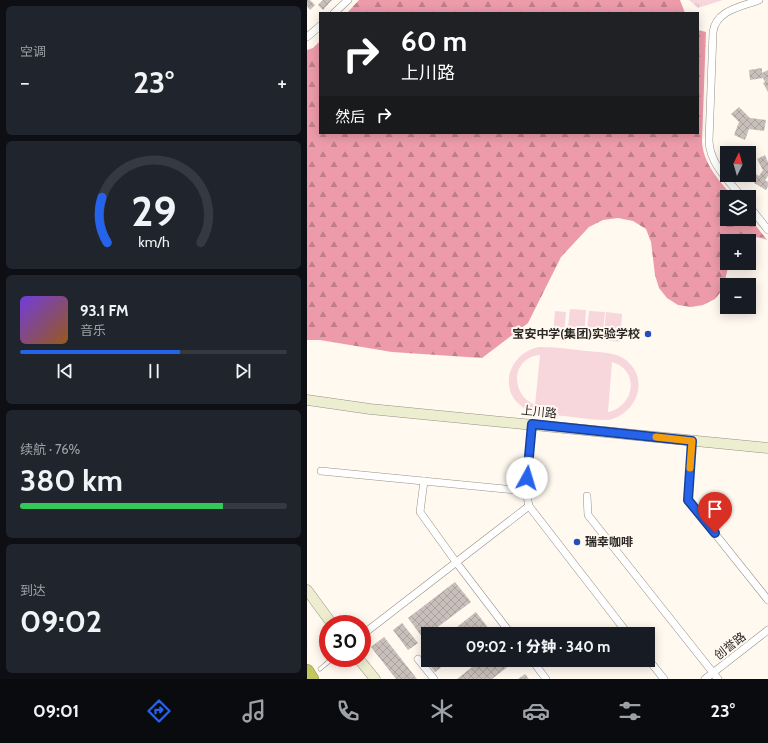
<!DOCTYPE html>
<html lang="zh">
<meta charset="utf-8">
<style>
:root{--surface:#171b24;--page:#20242c;--text:#f1f3f6;--muted:#9ea1a6;--line:#363941;--accent:#2563eb}
body{margin:0;font-family:Cabin,"Noto Sans SC",sans-serif;background:var(--page);color:var(--text);height:100vh;display:flex;flex-direction:column;font-size:15px;white-space:nowrap}
*{box-sizing:border-box;margin:0}
p{font-size:13px;color:var(--muted)}
.icon{flex:none;width:22px;height:22px;fill:none;stroke:currentColor;stroke-width:2;stroke-linecap:round;stroke-linejoin:round}
.map{position:relative;flex:1;overflow:hidden}
.side{display:flex;flex-direction:column;gap:6px;padding:6px;background:#0d0f14;width:307px}
.side>*{flex:none}
.hud{position:absolute;left:12px;top:12px;width:380px;height:122px;border-radius:0px;box-shadow:0 2px 10px #0003;background:#202124;color:#fff;overflow:hidden}
.needle{width:26px;rotate:5deg}
.fabs{position:absolute;left:413px;top:146px;display:grid;gap:8px}
.fabs a{display:grid;place-items:center;width:36px;height:36px;border-radius:0px;background:var(--surface);box-shadow:0 2px 10px #0003;font-size:20px}
.speed{position:absolute;left:12px;top:615px;display:flex;gap:8px;font-size:20px;font-weight:700;text-align:center}
.speed>*{display:grid;place-content:center;width:52px;height:52px;border-radius:50%;background:var(--surface);box-shadow:0 2px 10px #0003;line-height:1}
.speed .limit{border:6px solid #d22;background:#fff;color:#111}
.pin{position:absolute;display:grid;place-items:center;width:34px;height:34px;color:#fff;margin:-41px -17px;border-radius:50% 50% 50% 0;rotate:-45deg;box-shadow:0 0 4px #0007}
.pin .icon{rotate:45deg}
.me{position:absolute;width:44px;margin:-22px;rotate:6deg;stroke-linejoin:round;filter:drop-shadow(0 0 3px #0008)}
.turn{display:flex;align-items:center;gap:14px;height:84px;padding:0 16px;font-size:18px}
.turn .icon{width:52px;height:52px;stroke-width:2.5}
.turn b{display:block;font-size:28px;line-height:34px}
.then{display:flex;align-items:center;height:38px;padding:0 16px;background:#0003;gap:8px;font-size:15px}
.big{font-size:30px;font-weight:800;line-height:1.1}
.side .tile{flex:1;display:flex;flex-direction:column;justify-content:center;gap:6px;min-width:0;padding:0 14px;border-radius:6px;background:var(--page)}
.side .dial{align-items:center;gap:0}
.dial svg{height:104px;overflow:visible;fill:none;stroke:var(--line);stroke-width:7;stroke-linecap:round;text-anchor:middle}
.dial text{fill:var(--text);stroke:none}
.song{display:flex;align-items:center;gap:12px}
.cover{width:48px;height:48px;border-radius:6px;background:linear-gradient(135deg,hsl(260 70% 55%),hsl(30 70% 35%))}
.played{height:4px;border-radius:2px;background:linear-gradient(90deg,var(--accent) 60%,var(--line) 60%)}
.keys{display:flex;justify-content:space-around;direction:ltr}
.heat{display:flex;justify-content:space-between;align-items:center;font-size:22px;direction:ltr}
.charge{height:6px;border-radius:3px;background:linear-gradient(90deg,#34c759 76%,var(--line) 0)}
.trip{position:absolute;left:114px;top:627px;width:234px;height:40px;border-radius:0px;background:var(--surface);box-shadow:0 2px 10px #0003;font-weight:800;line-height:40px;text-align:center}
.menu{display:flex;height:64px;justify-content:space-around;align-items:center;background:#090b0e;color:var(--muted)}
.menu .icon{width:28px;height:28px}
.menu .selected{color:var(--accent)}
.menu b{font-size:18px;color:var(--text)}
main{display:flex;flex:1;min-height:0}
.map>svg:first-child{display:block}
.grass{fill:url(#grass-tufts)}
.forest{fill:url(#forest-firs)}
.pitch{fill:#f8d7dc;fill-rule:evenodd}
.building{fill:url(#building-cross-hatch)}
.lines{fill:none;stroke-linecap:round;stroke-linejoin:round}
.service-casing{stroke:#969088;stroke-width:4.5}
.minor-casing{stroke:#969088;stroke-width:8}
.secondary-casing{stroke:#969088;stroke-width:11}
.motorway-casing{stroke:#8e8f4b;stroke-width:14}
.service{stroke:#fff;stroke-width:3.5}
.minor{stroke:#fff;stroke-width:7}
.secondary{stroke:#edeecf;stroke-width:10}
.motorway{stroke:#c3c65f;stroke-width:13}
.route-casing{stroke:#184099;stroke-width:10}
.route{stroke:#2563eb;stroke-width:7}
.slow{stroke:#f59e0b;stroke-width:7}
.poi-dot{fill:#254dbc;stroke:#fff9f0;stroke-width:1.5}
.labels{text-anchor:middle;stroke-width:4;stroke-linejoin:round;paint-order:stroke}
.poi-label{font-size:12px;font-weight:bold;fill:#2b2825;stroke:#fff9f0;text-anchor:end}
.street-label{font-size:12px;fill:#2b2825;stroke:#fff9f0}
</style>
<main>
<section class="side">
<div class="tile"><p>空调</p>
<div class="heat"><a>−</a><b class="big">23°</b><a>+</a></div>
</div>
<div class="tile dial"><svg viewBox="0 0 100 80">
<path d="M14 69A42 42 0 1 1 86 69"/>
<path d="M14 69A42 42 0 0 1 10 34" stroke="#2563eb"/>
<text x="50" y="56" font-size="32" font-weight="700">29</text>
<text x="50" y="72" font-size="11">km/h</text>
</svg></div>
<div class="tile">
<div class="song"><i class="cover"></i><div><b>93.1 FM</b><p>音乐</p></div></div>
<div class="played"></div>
<div class="keys"><svg class="icon" aria-label="previous" viewBox="0 0 24 24"><path d="M18 5L8 12l10 7zM5 5v14"/></svg><svg class="icon" aria-label="pause" viewBox="0 0 24 24"><path d="M8 5v14M16 5v14"/></svg><svg class="icon" aria-label="next" viewBox="0 0 24 24"><path d="M6 5l10 7-10 7zM19 5v14"/></svg></div>
</div>
<div class="tile"><p>续航 · 76%</p><b class="big">380 km</b><div class="charge"></div></div>
<div class="tile"><p>到达</p><b class="big">09:02</b></div>
</section>
<div class="map">
<svg width="461" height="679" viewBox="0 0 461 679">
<defs>
<pattern id="grass-tufts" width="24" height="20" patternUnits="userSpaceOnUse"><rect width="24" height="20" fill="#f8d7dc"/><path d="M3 7l-1-3M5 7V3M7 7l1-3M15 17l-1-3M17 17v-4M19 17l1-3" fill="none" stroke="#d5b9bd"/></pattern>
<pattern id="forest-firs" width="22" height="20" patternUnits="userSpaceOnUse"><rect width="22" height="20" fill="#ed9baa"/><path d="M5 1l3.5 6h-7zM16 11l3.5 6h-7z" fill="#c07e8a"/></pattern>
<pattern id="building-cross-hatch" width="8" height="8" patternUnits="userSpaceOnUse"><rect width="8" height="8" fill="#c8beba"/><path d="M0 0l8 8M0 8l8-8" fill="none" stroke="#aca3a0"/></pattern>
</defs>
<rect width="100%" height="100%" fill="#fff9f0"/>
<path class="grass" d="M 382,0 L 416,0 L 391,8 Z"/>
<g class="forest">
<path d="M 52,0 L 373,0 L 378,13 L 40,13 Z"/>
<path d="M 391,30 L 399,32 L 395,141 C 396,164 412,180 426,197 L 420,197 L 420,219 L 442,219 L 442,217 L 460,240 C 446,235 447,238 434,241 C 430,242 424,241 420,241 L 420,263 L 422,263 L 416,289 L 408,299 L 396,305 L 384,307 L 371,305 L 360,298 L 352,288 L 348,275 L 344,242 L 339,229 L 326,221 L 311,218 L 296,220 L 282,227 L 254,257 L 221,323 L 175,358 L 85,352 L 13,340 L 0,340 L 0,50 L 6,48 L 13,41 L 13,133 L 391,133 Z"/>
</g>
<g class="pitch">
<path d="M 263,309 L 279,310 L 277,338 L 260,337 Z"/>
<path d="M 248,311 L 259,312 L 257,335 L 246,334 Z"/>
<path d="M 282,311 L 298,312 L 295,340 L 279,339 Z"/>
<path d="M 299,312 L 315,314 L 313,342 L 296,340 Z"/>
<path d="M 232,347 C 248,347 263,349 279,351 C 290,352 302,352 312,356 C 344,371 334,413 301,420 C 287,420 272,418 258,416 C 246,415 232,416 221,410 C 189,395 200,353 232,347 ZM 233,355 L 228,405 C 202,394 205,357 233,355 ZM 305,362 C 333,370 328,406 301,412 Z"/>
</g>
<g class="building">
<path d="M 0,0 L 3,0 L 8,5 L 3,10 L 0,6 Z"/>
<path d="M 16,0 L 25,0 L 16,10 L 11,5 Z"/>
<path d="M 455,68 L 455,73 L 461,70 L 461,92 L 456,83 L 458,82 L 456,78 L 443,80 L 442,70 Z"/>
<path d="M 432,107 L 443,118 L 459,120 L 457,131 L 442,129 L 438,140 L 427,135 L 432,122 L 424,114 Z"/>
<path d="M 458,155 L 461,162 L 461,176 L 458,180 L 461,182 L 461,186 L 459,190 L 447,183 L 447,182 L 443,179 L 447,173 L 452,176 L 456,170 L 450,159 Z"/>
<path d="M 148,582 L 164,602 L 116,638 L 101,618 Z"/>
<path d="M 169,612 L 182,629 L 176,634 L 141,634 Z"/>
<path d="M 95,623 L 111,643 L 101,650 L 86,630 Z"/>
<path d="M 77,637 L 110,679 L 89,679 L 64,647 Z"/>
<path d="M 121,650 L 121,660 L 143,660 L 128,672 L 115,655 Z"/>
<path d="M 174,660 L 208,660 L 208,661 L 185,679 L 150,679 Z"/>
<path d="M 218,674 L 222,679 L 211,679 Z"/>
</g>
<g class="lines">
<defs>
<path id="service" d="M 13,669 L 26,658"/>
<g id="minor">
<path d="M 27,13 L 41,0"/>
<path d="M 0,37 L 13,26"/>
<path d="M 435,197 C 421,180 403,164 402,141 L 406,32 C 409,10 434,7 452,0"/>
<path d="M 442,206 L 461,230"/>
<path d="M 225,424 L 219,491 L 222,506 L 321,634"/>
<path d="M 385,441 L 381,500 L 461,600"/>
<path d="M 14,471 L 219,491"/>
<path d="M 117,481 L 113,512 L 149,562 L 204,634"/>
<path d="M 280,496 L 281,515 L 411,679"/>
<path d="M 55,635 L 222,506"/>
<path d="M 111,659 L 127,679"/>
<path d="M 341,659 L 357,679"/>
<path d="M 225,660 L 239,679"/>
<path d="M 398,679 L 461,630"/>
</g>
<g id="secondary">
<path d="M 0,400 L 63,409 L 461,448"/>
<path d="M 0,590 L 25,624"/>
<path d="M 51,658 L 68,679"/>
</g>
<path id="motorway" d="M 0,671 L 5,679"/>
</defs>
<use href="#service" class="service-casing"/>
<use href="#minor" class="minor-casing"/>
<use href="#secondary" class="secondary-casing"/>
<use href="#motorway" class="motorway-casing"/>
<use href="#service" class="service"/>
<use href="#minor" class="minor"/>
<use href="#secondary" class="secondary"/>
<use href="#motorway" class="motorway"/>
</g>
<g class="lines">
<defs>
<path id="route" d="M 220,478 L 225,424 L 385,441 L 381,500 L 408,533"/>
</defs>
<use href="#route" class="route-casing"/>
<use href="#route" class="route"/>
<path class="slow" d="M 349,437 L 385,441 L 383,468"/>
</g>
<g class="poi-dot">
<circle cx="341" cy="334" r="4"/>
<circle cx="270" cy="542" r="4"/>
</g>
<g class="labels">
<g class="poi-label">
<text x="333" y="338">宝安中学(集团)实验学校</text>
<text x="278" y="546" text-anchor="start">瑞幸咖啡</text>
</g>
<g class="street-label">
<text transform="translate(232 412) rotate(6)" y="4">上川路</text>
<text transform="translate(423 646) rotate(-38)" y="4">创誉路</text>
</g>
</g>
</svg>
<div class="fabs">
<a><svg class="needle" viewBox="-14 -14 28 28"><path d="M0-13l5 13h-10z" fill="#e53935"/><path d="M0 13l5-13h-10z" fill="#9ea1a6"/></svg></a>
<a><svg class="icon" aria-label="layers" viewBox="0 0 24 24"><path d="M12 4l9 5-9 5-9-5zM3 14l9 5 9-5"/></svg></a>
<a>+</a>
<a>−</a>
</div>
<div class="speed"><div class="limit">30</div></div>
<div class="pin" style="left:408px;top:533px;background:#d93025"><svg class="icon" aria-label="arrive" viewBox="0 0 24 24"><path d="M6 21V4h12l-3 4 3 4H6"/></svg></div>
<svg class="me" style="left:220px;top:478px" viewBox="-20 -20 40 40"><circle r="19" fill="#fff"/><path d="M0-13L10 11 0 6-10 11z" fill="#2563eb"/></svg>
<div class="trip">09:02 · 1 分钟 · 340 m</div>
<div class="hud">
<div class="turn"><svg class="icon" aria-label="right" viewBox="0 0 24 24"><path d="M7 20v-9h11M14 6l5 5-5 5"/></svg><div><b>60 m</b>上川路</div></div>
<div class="then">然后<svg class="icon" aria-label="right" viewBox="0 0 24 24"><path d="M7 20v-9h11M14 6l5 5-5 5"/></svg></div>
</div>
</div>
</main>
<nav class="menu">
<b>09:01</b>
<svg class="icon selected" aria-label="directions" viewBox="0 0 24 24"><path d="M12 3l9 9-9 9-9-9zM9 14v-3h6M13 9l2 2-2 2"/></svg>
<svg class="icon" aria-label="music" viewBox="0 0 24 24"><path d="M9 18V5l10-2v13"/><circle cx="6" cy="18" r="3"/><circle cx="16" cy="16" r="3"/></svg>
<svg class="icon" aria-label="phone" viewBox="0 0 24 24"><path d="M5 4h4l2 5-3 2q2 4 5 5l2-3 5 2v4C11 20 4 13 5 4z"/></svg>
<svg class="icon" aria-label="climate" viewBox="0 0 24 24"><path d="M12 3v18M4 7l16 10M4 17L20 7"/></svg>
<svg class="icon" aria-label="car" viewBox="0 0 24 24"><path d="M5 17H2v-5l4-1 3-4h7l3 4 3 1v5h-3M9 17h6M6 11h13"/><circle cx="7" cy="17" r="2"/><circle cx="17" cy="17" r="2"/></svg>
<svg class="icon" aria-label="filters" viewBox="0 0 24 24"><path d="M4 7h16M4 17h16"/><circle cx="9" cy="7" r="2"/><circle cx="15" cy="17" r="2"/></svg>
<b>23°</b>
</nav>
